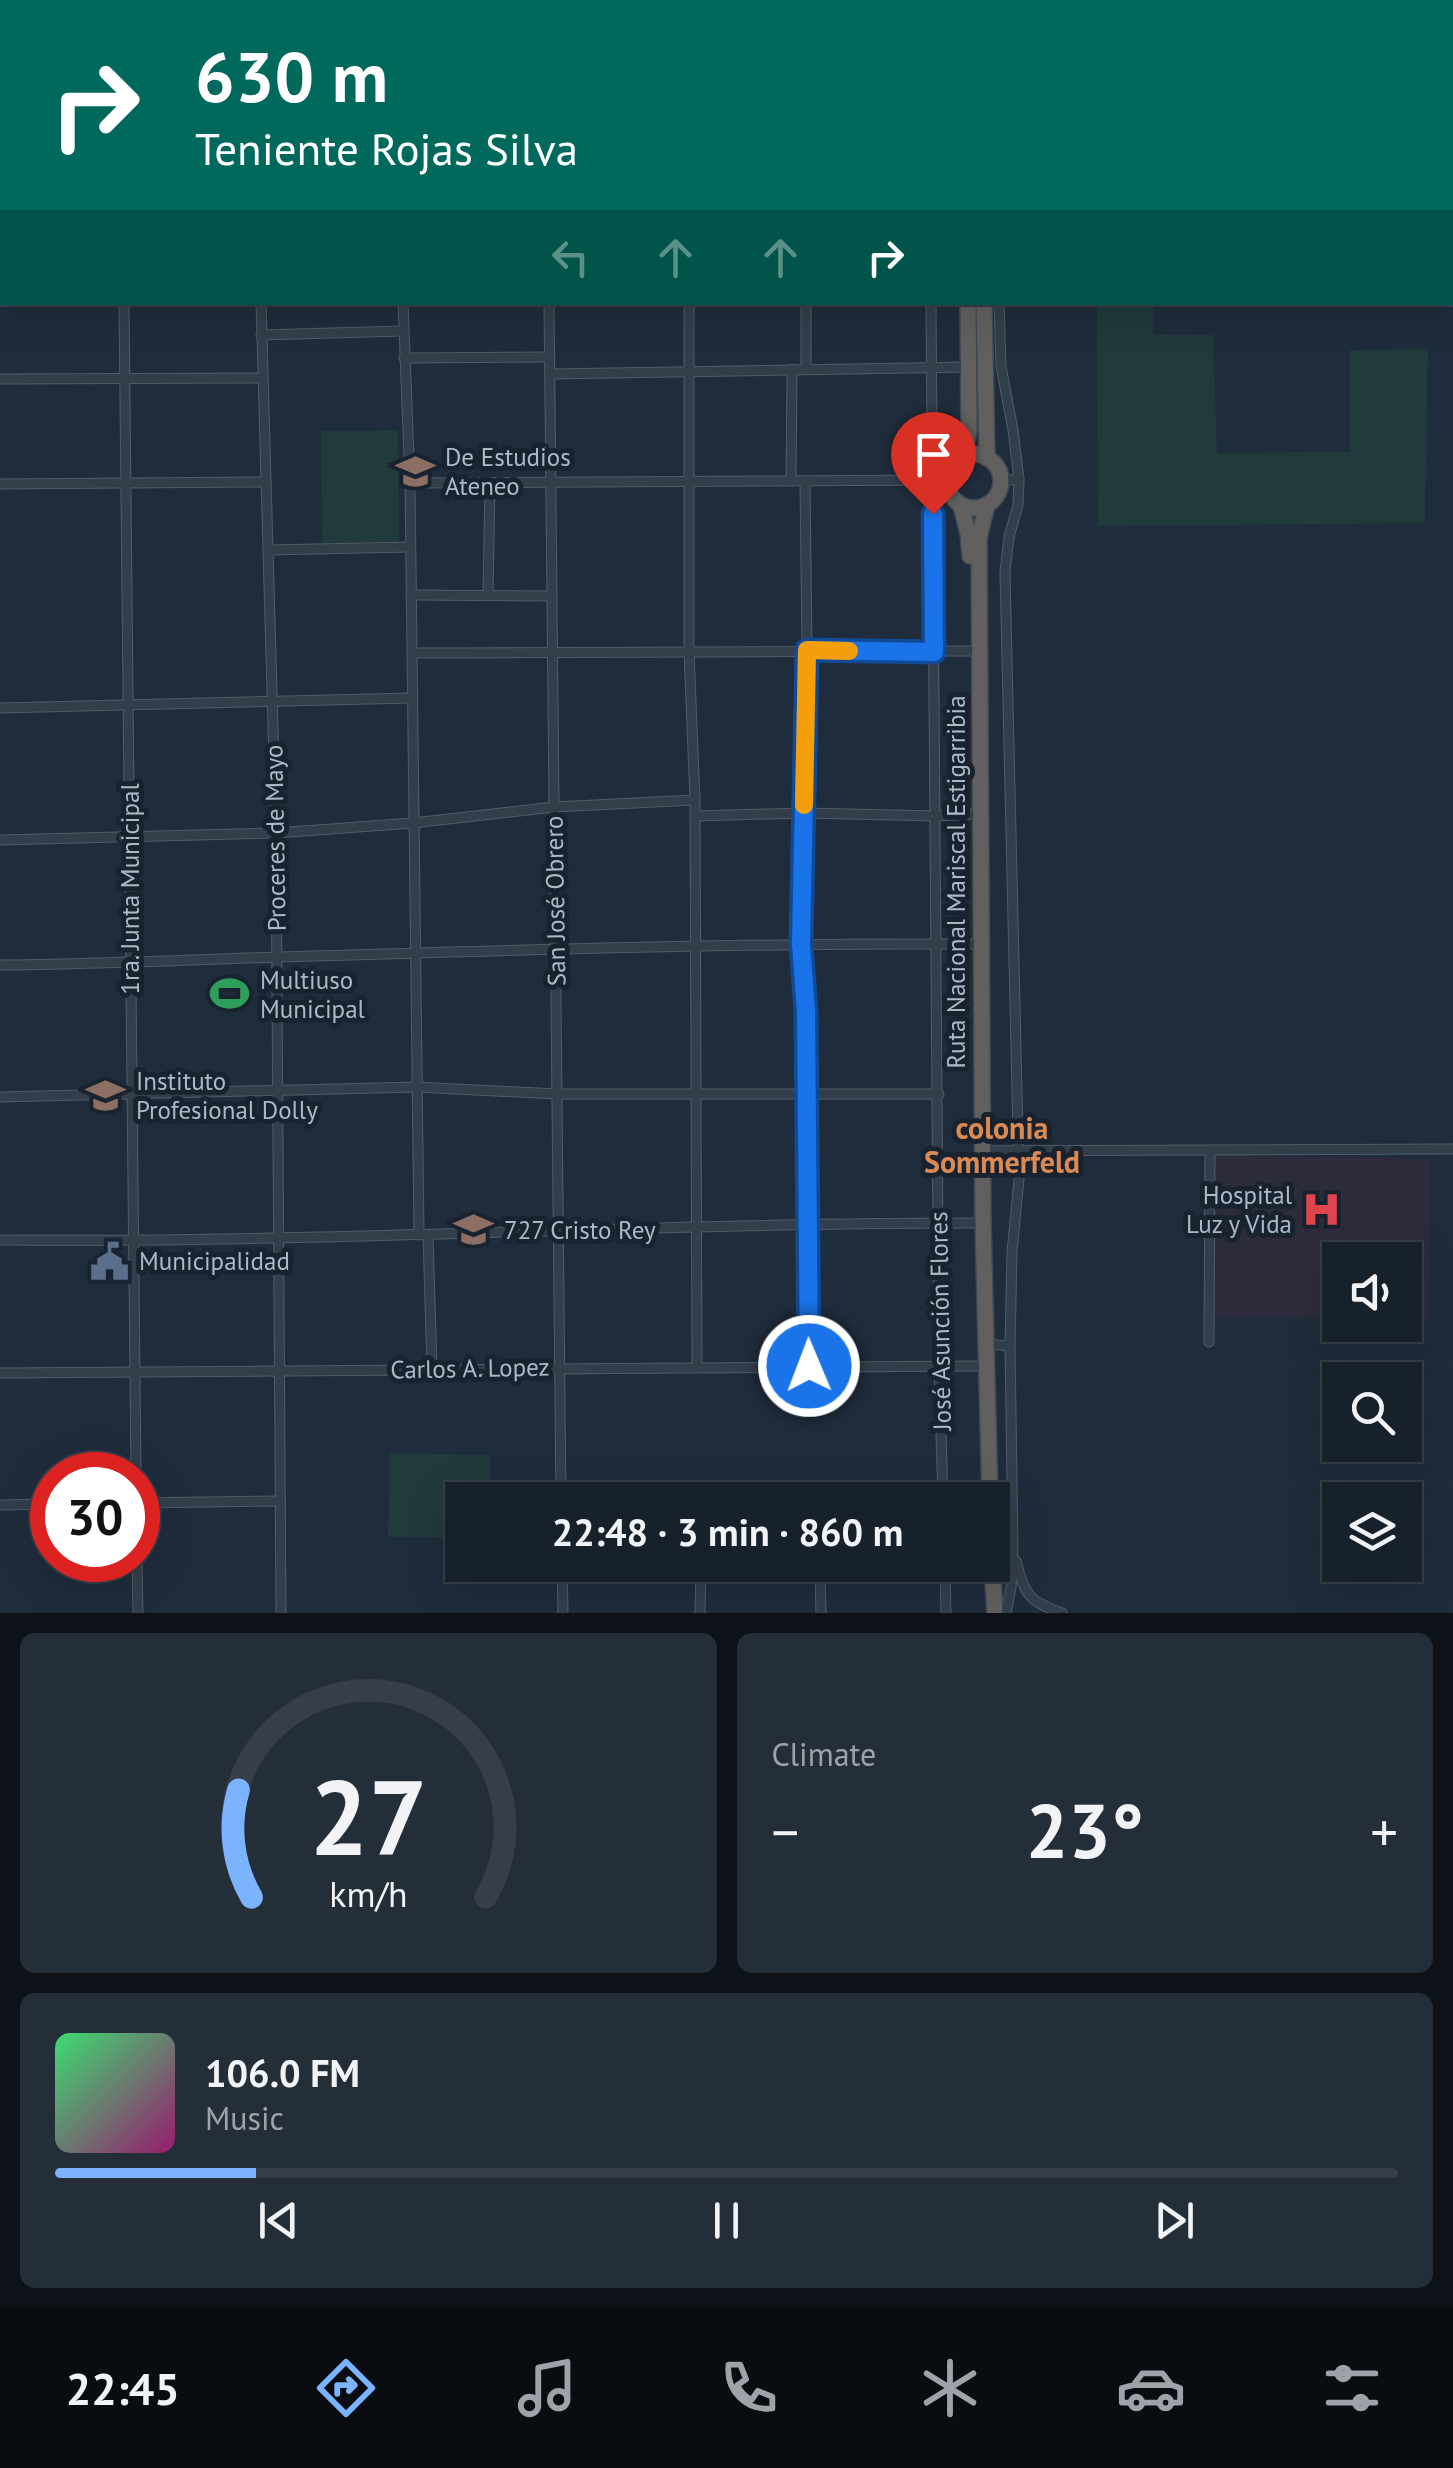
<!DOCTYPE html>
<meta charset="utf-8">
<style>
:root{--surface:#17212c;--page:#242e38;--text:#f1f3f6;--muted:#9ea3a9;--line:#363e48;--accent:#7bb3ff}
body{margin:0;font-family:"PT Sans",sans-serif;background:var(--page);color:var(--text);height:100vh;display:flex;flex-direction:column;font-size:38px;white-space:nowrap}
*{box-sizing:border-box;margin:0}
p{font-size:32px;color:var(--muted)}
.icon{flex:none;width:55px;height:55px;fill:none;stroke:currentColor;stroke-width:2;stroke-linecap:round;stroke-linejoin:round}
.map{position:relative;height:1613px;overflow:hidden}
.details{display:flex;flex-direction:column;gap:20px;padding:20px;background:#0d1218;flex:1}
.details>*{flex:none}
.hud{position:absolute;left:0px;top:0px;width:1455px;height:305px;box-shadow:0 10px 40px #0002,0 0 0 2px var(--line);background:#00695c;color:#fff;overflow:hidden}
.fabs{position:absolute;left:1322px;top:1242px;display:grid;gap:20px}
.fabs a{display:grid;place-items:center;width:100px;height:100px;border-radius:0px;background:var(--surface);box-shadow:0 10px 40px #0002,0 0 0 2px var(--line);font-size:50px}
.speed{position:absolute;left:30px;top:1452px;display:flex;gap:20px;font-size:50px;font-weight:700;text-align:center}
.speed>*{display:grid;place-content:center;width:130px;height:130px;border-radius:50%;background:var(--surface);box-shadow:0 10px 40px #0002,0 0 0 2px var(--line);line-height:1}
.speed .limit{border:15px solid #d22;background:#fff;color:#111}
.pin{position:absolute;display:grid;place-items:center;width:85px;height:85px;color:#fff;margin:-102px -42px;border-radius:50% 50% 50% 0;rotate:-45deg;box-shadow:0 0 10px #0007}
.pin .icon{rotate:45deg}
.me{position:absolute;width:110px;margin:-55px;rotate:359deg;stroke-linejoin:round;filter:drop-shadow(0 0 8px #0008)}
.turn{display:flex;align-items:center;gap:35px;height:210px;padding:0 30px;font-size:45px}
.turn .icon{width:130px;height:130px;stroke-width:2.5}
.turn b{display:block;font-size:70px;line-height:85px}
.lanes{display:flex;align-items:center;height:95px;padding:0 30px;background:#0003;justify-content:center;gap:50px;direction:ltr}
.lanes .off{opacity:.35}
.big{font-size:75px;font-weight:700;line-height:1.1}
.details .card{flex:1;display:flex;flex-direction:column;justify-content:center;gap:15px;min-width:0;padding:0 35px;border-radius:15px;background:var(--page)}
.details .dial{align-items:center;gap:0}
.dial svg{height:260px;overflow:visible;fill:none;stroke:var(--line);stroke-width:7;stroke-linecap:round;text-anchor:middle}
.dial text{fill:var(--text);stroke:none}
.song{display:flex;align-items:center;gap:30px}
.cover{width:120px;height:120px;border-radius:15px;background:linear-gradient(135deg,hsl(140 70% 55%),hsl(320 70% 35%))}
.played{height:10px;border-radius:5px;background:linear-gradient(90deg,var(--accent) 15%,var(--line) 15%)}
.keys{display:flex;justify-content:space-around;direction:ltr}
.heat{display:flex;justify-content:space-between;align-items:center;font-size:55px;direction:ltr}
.details .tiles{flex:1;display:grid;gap:20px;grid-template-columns:1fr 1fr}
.card:last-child{grid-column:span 2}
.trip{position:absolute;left:445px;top:1482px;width:565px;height:100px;border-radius:0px;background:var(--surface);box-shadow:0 10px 40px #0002,0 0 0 2px var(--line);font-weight:700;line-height:100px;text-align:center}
.tab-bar{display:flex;height:160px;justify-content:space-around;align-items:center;background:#090d12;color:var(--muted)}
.tab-bar .icon{width:70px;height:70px}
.tab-bar .selected{color:var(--accent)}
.tab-bar b{font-size:45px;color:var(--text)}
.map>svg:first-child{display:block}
.medical{fill:#2d2c3c}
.green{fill:#213a3c}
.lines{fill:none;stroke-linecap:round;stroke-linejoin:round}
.minor-casing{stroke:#515c69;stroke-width:11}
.trunk-casing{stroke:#3e4956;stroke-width:18}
.minor{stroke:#333e4b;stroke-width:9}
.trunk{stroke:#62605e;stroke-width:15}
.route-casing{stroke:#114b97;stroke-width:25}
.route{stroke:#1a73e8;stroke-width:18}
.slow{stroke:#f59e0b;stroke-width:18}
.labels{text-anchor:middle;stroke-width:10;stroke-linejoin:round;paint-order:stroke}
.poi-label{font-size:25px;fill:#aeb9c7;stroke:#192330;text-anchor:start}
.street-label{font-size:25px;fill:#aeb9c7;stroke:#192330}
.quarter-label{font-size:30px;font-weight:bold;fill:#dc8a54;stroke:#192330}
</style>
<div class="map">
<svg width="1453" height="1613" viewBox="0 0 1453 1613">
<rect width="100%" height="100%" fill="#1f2c3b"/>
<path class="medical" d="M 1215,1155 L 1430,1159 L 1429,1320 L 1405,1319 L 1405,1260 L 1340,1260 L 1340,1319 L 1214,1318 Z"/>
<g class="green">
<path d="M 1097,303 L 1153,303 L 1154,334 L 1213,335 L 1217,453 L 1350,452 L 1350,350 L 1428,349 L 1425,523 L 1098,526 Z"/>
<path d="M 398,430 L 399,542 L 322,543 L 321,431 Z"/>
<path d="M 390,1453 L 490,1455 L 490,1500 L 462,1500 L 462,1538 L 388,1537 Z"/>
</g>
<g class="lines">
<defs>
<g id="minor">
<path d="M 121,0 L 121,2"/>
<path d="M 258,0 L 258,2"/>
<path d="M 401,0 L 401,2"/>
<path d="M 546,0 L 546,2"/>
<path d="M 687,0 L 687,2"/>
<path d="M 929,0 L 929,2"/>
<path d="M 1423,0 L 1423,2"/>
<path d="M 1003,2 L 1003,0"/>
<path d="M 0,56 L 2,56"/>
<path d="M 1452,66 L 1453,66"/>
<path d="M 0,164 L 2,164"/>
<path d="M 0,270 L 2,270"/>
<path d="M 124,302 L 136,1475"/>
<path d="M 261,302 L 276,833 L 281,1613"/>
<path d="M 403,302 L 410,483 L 419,1235"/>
<path d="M 549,302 L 561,1500"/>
<path d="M 689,302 L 689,651 L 695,800 L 697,1367"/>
<path d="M 806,302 L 806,369"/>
<path d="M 931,302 L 939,1366 L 943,1500"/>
<path d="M 261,335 L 403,331"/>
<path d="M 404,358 L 550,357"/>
<path d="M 550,374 L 968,367"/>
<path d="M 0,379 L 262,378"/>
<path d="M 791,481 L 792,369"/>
<path d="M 805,481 L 807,650 L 801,945 L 805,1011 L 809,1367"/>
<path d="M 1001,481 L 1019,479"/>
<path d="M 410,483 L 947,480"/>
<path d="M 0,484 L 266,482"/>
<path d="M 268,550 L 410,547"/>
<path d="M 411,595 L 552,596"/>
<path d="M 488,595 L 490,483"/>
<path d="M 412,653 L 972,651"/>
<path d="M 0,708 L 412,698"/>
<path d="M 695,816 L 804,813 L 936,816 L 974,814"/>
<path d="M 0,840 L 276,833 L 413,823 L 554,807 L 695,800"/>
<path d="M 0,965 C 93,964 186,960 280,957 C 512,950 744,943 976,944"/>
<path d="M 0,1097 L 416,1087 L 557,1094 L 939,1094"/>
<path d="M 983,1151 L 1453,1149"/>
<path d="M 428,1235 L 432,1369"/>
<path d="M 0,1240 C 326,1243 651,1223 977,1223"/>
<path d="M 1209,1342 L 1210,1150"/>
<path d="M 986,1344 L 1010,1346 L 1012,1252 L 1019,1179 L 1005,572 L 1009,537 L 1018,505 L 1019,479 L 1013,430 L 1001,366 L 999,302"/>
<path d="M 0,1373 L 978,1366"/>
<path d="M 561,1497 L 652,1500"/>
<path d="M 836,1500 L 906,1500"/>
<path d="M 138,1503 L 280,1501"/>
<path d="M 0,1505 L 52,1504"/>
<path d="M 137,1560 L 138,1613"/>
<path d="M 1016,1561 C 1025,1595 1028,1601 1062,1613"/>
<path d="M 562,1565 L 563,1613"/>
<path d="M 945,1565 L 946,1613"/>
<path d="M 820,1571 L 821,1613"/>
<path d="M 700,1613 L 701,1565"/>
<path d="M 1006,1613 L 1011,1588 L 1013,1548 L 1010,1346"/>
</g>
<g id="trunk">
<path d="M 965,0 L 965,2"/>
<path d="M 982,0 L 982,2"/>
<path d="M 984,302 L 987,458"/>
<circle cx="974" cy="481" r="27"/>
<path d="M 964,456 L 969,430 L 968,302"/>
<path d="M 987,505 L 979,538 L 983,1222 L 990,1500"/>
<path d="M 961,506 L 968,533 L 970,556"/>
<path d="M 992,1565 L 995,1613"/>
</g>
</defs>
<use href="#minor" class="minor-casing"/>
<use href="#trunk" class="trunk-casing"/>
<use href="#minor" class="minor"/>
<use href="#trunk" class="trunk"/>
</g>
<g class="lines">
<defs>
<path id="route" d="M 809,1366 L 806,1011 L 801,944 L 807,650 L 934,652 L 933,514"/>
</defs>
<use href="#route" class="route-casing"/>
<use href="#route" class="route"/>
<path class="slow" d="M 804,805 L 807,650 L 849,651"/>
</g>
<defs>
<symbol id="school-bare" viewBox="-9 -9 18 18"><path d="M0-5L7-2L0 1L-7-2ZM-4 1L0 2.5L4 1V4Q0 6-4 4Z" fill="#8d6e63" stroke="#192330" stroke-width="2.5" paint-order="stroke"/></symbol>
<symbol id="stadium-bare" viewBox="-9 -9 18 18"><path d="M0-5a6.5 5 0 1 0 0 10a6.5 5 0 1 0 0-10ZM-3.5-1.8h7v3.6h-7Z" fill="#2e9e5b" stroke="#192330" stroke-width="2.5" paint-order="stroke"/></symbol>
<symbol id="hospital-bare" viewBox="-9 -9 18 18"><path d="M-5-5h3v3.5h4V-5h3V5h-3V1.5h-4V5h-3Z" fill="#e0444e" stroke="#192330" stroke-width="2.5" paint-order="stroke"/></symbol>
<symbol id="civic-bare" viewBox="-9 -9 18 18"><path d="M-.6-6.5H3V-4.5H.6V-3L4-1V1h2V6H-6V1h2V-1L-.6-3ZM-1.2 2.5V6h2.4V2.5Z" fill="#5c6f8a" stroke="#192330" stroke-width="2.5" paint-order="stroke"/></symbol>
</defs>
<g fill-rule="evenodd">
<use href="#school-bare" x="388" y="444" width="55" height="55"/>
<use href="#stadium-bare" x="202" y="966" width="55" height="55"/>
<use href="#school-bare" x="78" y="1068" width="55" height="55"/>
<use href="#hospital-bare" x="1294" y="1182" width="55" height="55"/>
<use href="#school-bare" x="446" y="1202" width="55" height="55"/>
<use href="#civic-bare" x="82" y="1234" width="55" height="55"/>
</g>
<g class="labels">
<g class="poi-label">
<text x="445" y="466">De Estudios<tspan x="445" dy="29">Ateneo</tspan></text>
<text x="260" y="989">Multiuso<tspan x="260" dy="29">Municipal</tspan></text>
<text x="136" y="1090">Instituto<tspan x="136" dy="29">Profesional Dolly</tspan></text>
<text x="1292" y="1204" text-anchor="end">Hospital<tspan x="1292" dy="29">Luz y Vida</tspan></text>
<text x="504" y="1239">727 Cristo Rey</text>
<text x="139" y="1270">Municipalidad</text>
</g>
<g class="street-label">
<text transform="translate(275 838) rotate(-91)" y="9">Proceres de Mayo</text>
<text transform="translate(956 882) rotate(-90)" y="9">Ruta Nacional Mariscal Estigarribia</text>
<text transform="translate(130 889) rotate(-90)" y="9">1ra. Junta Municipal</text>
<text transform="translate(555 901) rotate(-91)" y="9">San José Obrero</text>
<text transform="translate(940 1321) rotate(-91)" y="9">José Asunción Flores</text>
<text transform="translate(470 1368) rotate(-1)" y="9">Carlos A. Lopez</text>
</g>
<g class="quarter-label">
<text x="1002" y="1139">colonia<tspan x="1002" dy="34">Sommerfeld</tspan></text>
</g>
</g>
</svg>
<div class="fabs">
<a><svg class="icon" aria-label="sound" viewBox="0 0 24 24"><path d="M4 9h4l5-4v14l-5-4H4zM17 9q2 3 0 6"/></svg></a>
<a><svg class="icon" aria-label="search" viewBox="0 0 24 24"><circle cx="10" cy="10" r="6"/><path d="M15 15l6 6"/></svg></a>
<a><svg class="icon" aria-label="layers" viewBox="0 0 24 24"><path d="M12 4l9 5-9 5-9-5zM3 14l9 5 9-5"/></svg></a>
</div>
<div class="speed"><div class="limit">30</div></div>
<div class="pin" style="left:933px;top:514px;background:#d93025"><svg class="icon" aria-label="arrive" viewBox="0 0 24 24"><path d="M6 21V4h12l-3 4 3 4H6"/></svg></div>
<svg class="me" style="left:809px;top:1366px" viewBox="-20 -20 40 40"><circle r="17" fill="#1a73e8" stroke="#fff" stroke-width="3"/><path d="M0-11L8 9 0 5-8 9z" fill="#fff"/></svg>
<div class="trip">22:48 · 3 min · 860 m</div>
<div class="hud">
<div class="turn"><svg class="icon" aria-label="right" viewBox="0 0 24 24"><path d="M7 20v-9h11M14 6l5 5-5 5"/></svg><div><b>630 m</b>Teniente Rojas Silva</div></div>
<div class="lanes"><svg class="icon off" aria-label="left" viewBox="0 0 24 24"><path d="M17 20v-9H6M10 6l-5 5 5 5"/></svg><svg class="icon off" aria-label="ahead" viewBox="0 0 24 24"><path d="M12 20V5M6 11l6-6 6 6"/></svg><svg class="icon off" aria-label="ahead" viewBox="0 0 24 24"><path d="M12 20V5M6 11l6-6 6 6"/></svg><svg class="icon" aria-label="right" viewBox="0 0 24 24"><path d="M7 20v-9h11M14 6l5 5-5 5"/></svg></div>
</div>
</div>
<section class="details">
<div class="tiles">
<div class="card dial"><svg viewBox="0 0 100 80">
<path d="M14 69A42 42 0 1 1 86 69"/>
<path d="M14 69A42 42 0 0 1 10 36" stroke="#7bb3ff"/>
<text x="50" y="56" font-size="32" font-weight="700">27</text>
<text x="50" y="72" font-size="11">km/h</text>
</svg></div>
<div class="card"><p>Climate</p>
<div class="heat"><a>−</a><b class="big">23°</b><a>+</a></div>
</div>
<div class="card">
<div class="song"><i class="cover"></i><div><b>106.0 FM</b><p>Music</p></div></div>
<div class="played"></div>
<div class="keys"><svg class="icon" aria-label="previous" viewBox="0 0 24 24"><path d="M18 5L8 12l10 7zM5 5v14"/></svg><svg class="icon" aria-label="pause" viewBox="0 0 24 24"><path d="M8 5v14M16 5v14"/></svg><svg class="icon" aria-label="next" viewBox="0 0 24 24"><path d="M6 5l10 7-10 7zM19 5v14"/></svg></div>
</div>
</div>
</section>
<nav class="tab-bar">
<b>22:45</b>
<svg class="icon selected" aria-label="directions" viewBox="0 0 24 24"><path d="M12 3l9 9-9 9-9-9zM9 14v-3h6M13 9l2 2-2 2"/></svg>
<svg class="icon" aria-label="music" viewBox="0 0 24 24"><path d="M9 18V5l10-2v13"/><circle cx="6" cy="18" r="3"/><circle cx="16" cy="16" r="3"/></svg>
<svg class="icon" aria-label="phone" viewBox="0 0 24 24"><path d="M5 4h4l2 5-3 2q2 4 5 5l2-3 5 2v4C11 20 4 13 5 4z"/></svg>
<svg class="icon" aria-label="climate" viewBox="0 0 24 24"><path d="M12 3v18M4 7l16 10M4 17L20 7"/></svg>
<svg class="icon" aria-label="car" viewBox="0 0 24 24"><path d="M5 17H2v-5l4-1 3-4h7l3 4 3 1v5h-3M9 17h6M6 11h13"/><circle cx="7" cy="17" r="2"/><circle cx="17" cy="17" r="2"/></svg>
<svg class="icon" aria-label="filters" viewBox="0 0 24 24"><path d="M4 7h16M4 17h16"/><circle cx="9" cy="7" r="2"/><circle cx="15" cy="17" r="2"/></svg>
</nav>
